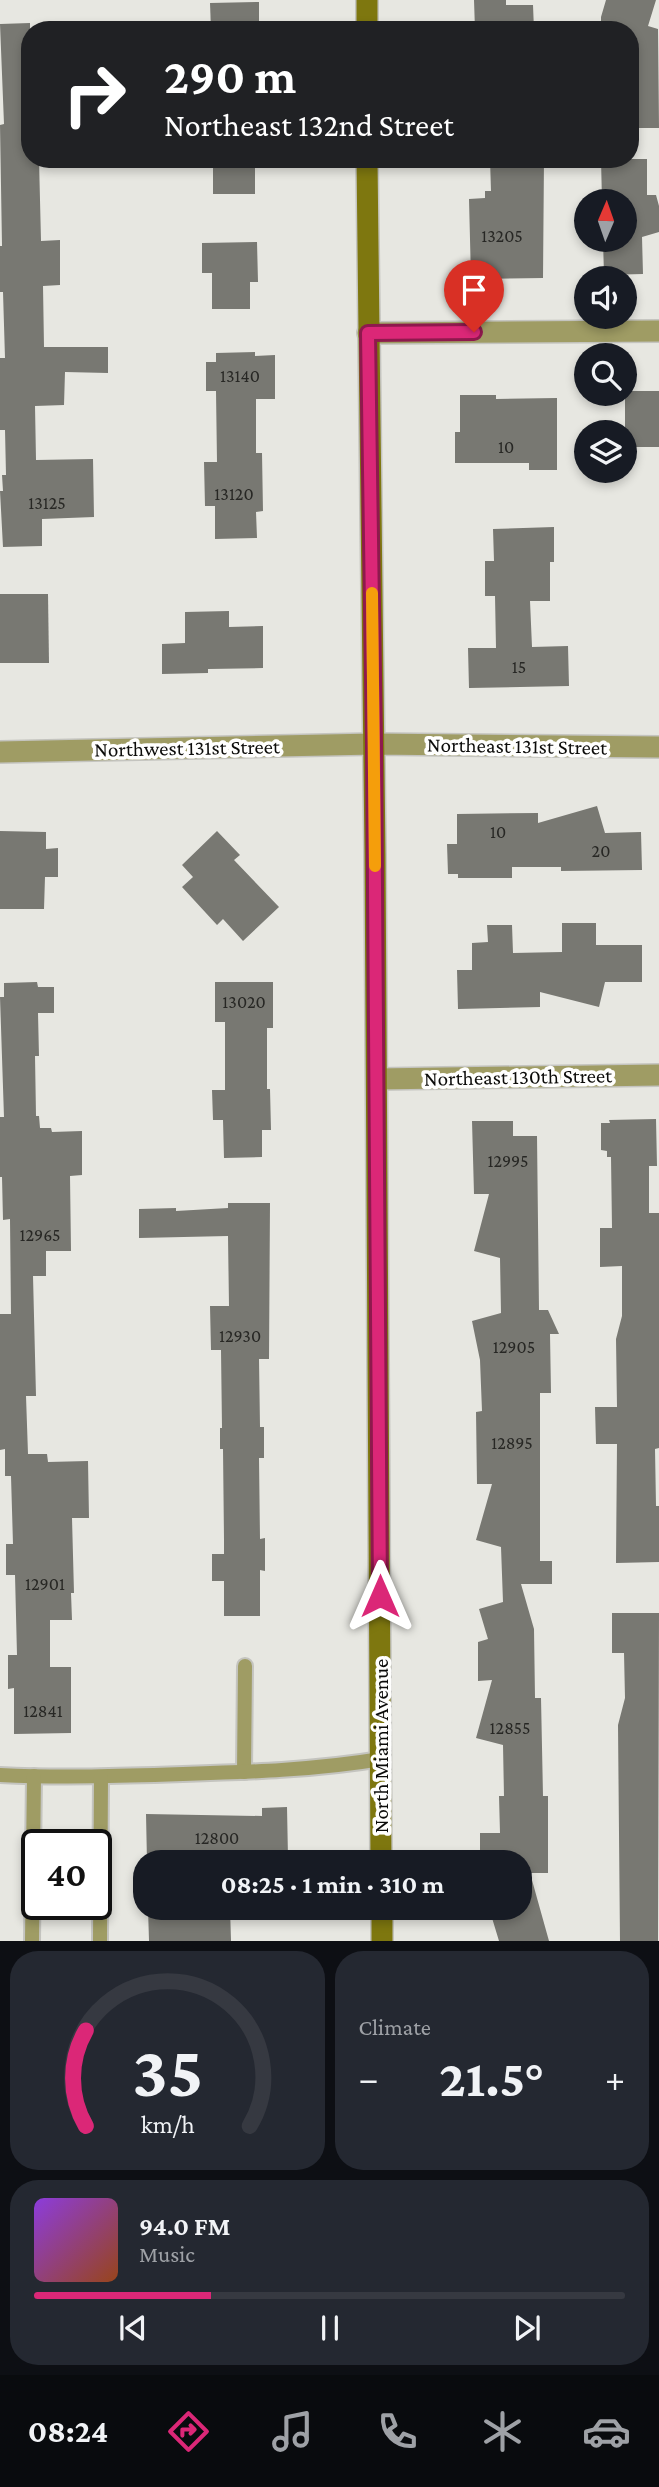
<!DOCTYPE html>
<meta charset="utf-8">
<style>
:root{--surface:#171b24;--page:#242831;--text:#f1f3f6;--muted:#9ea1a6;--line:#363941;--accent:#db2777}
body{margin:0;font-family:"Crimson Pro",serif;background:var(--page);color:var(--text);height:100vh;display:flex;flex-direction:column;font-size:26px;white-space:nowrap}
*{box-sizing:border-box;margin:0}
p{font-size:23px;color:var(--muted)}
.icon{flex:none;width:38px;height:38px;fill:none;stroke:currentColor;stroke-width:2;stroke-linecap:round;stroke-linejoin:round}
.map{position:relative;height:1941px;overflow:hidden}
.details{display:flex;flex-direction:column;gap:10px;padding:10px;background:#0d0f14;flex:1}
.details>*{flex:none}
.hud{position:absolute;left:21px;top:21px;width:618px;height:147px;border-radius:28px;box-shadow:0 4px 10px #0003;background:#202124;color:#fff;overflow:hidden}
.needle{width:46px;rotate:2deg}
.buttons{position:absolute;left:574px;top:189px;display:grid;gap:14px}
.buttons a{display:grid;place-items:center;width:63px;height:63px;border-radius:50%;background:var(--surface);box-shadow:0 4px 10px #0003;font-size:35px}
.speed{position:absolute;left:21px;top:1829px;display:flex;gap:14px;font-size:35px;font-weight:700;text-align:center}
.speed>*{display:grid;place-content:center;width:91px;height:91px;border-radius:50%;background:var(--surface);box-shadow:0 4px 10px #0003;line-height:1}
.speed .limit{border:4px solid #111;border-radius:10px;background:#fff;color:#111}
.pin{position:absolute;display:grid;place-items:center;width:60px;height:60px;color:#fff;margin:-72px -30px;border-radius:50% 50% 50% 0;rotate:-45deg;box-shadow:0 0 7px #0007}
.pin .icon{rotate:45deg}
.me{position:absolute;width:77px;margin:-38px;rotate:0deg;stroke-linejoin:round;filter:drop-shadow(0 0 5px #0008)}
.turn{display:flex;align-items:center;gap:24px;height:147px;padding:0 28px;font-size:32px}
.turn .icon{width:91px;height:91px;stroke-width:2.5}
.turn b{display:block;font-size:49px;line-height:60px}
.big{font-size:52px;font-weight:700;line-height:1.1}
.details .tile{flex:1;display:flex;flex-direction:column;justify-content:center;gap:10px;min-width:0;padding:0 24px;border-radius:28px;background:var(--page)}
.details .dial{align-items:center;gap:0}
.dial svg{height:182px;overflow:visible;fill:none;stroke:var(--line);stroke-width:7;stroke-linecap:round;text-anchor:middle}
.dial text{fill:var(--text);stroke:none}
.song{display:flex;align-items:center;gap:21px}
.cover{width:84px;height:84px;border-radius:10px;background:linear-gradient(135deg,hsl(270 70% 55%),hsl(20 70% 35%))}
.played{height:7px;border-radius:4px;background:linear-gradient(90deg,var(--accent) 30%,var(--line) 30%)}
.keys{display:flex;justify-content:space-around;direction:ltr}
.heat{display:flex;justify-content:space-between;align-items:center;font-size:38px;direction:ltr}
.details .tiles{flex:1;display:grid;gap:10px;grid-template-columns:1fr 1fr}
.tile:last-child{grid-column:span 2}
.trip{position:absolute;left:133px;top:1850px;width:399px;height:70px;border-radius:28px;background:var(--surface);box-shadow:0 4px 10px #0003;font-weight:700;line-height:70px;text-align:center}
.menu{display:flex;height:112px;justify-content:space-around;align-items:center;background:#090b0e;color:var(--muted)}
.menu .icon{width:49px;height:49px}
.menu .active{color:var(--accent)}
.menu b{font-size:32px;color:var(--text)}
.map>svg:first-child{display:block}
.building{fill:#787872}
.lines{fill:none;stroke-linecap:round;stroke-linejoin:round}
.lane-casing{stroke:#c4c4bf;stroke-width:18}
.street-casing{stroke:#c4c4bf;stroke-width:24}
.secondary-casing{stroke:#c4c4bf;stroke-width:24}
.lane{stroke:#9f9c64;stroke-width:14}
.street{stroke:#9f9c64;stroke-width:21}
.secondary{stroke:#7e770f;stroke-width:21}
.route-casing{stroke:#8e194d;stroke-width:18}
.route{stroke:#db2777;stroke-width:12}
.slow{stroke:#f59e0b;stroke-width:12}
.labels{text-anchor:middle;stroke-width:7;stroke-linejoin:round;paint-order:stroke}
.number-label{font-size:18px;fill:#272724}
.street-label{font-size:21px;fill:#0c0c0a;stroke:#fffffe}
</style>
<div class="map">
<svg width="659" height="1941" viewBox="0 0 659 1941">
<rect width="100%" height="100%" fill="#e7e7e1"/>
<g class="building">
<path d="M 474,0 L 506,0 L 506,5 L 533,5 L 534,30 L 475,30 Z"/>
<path d="M 606,0 L 656,0 L 648,26 L 658,29 L 659,128 L 630,128 L 630,30 L 601,30 L 601,17 Z"/>
<path d="M 259,2 L 259,30 L 211,30 L 210,3 Z"/>
<path d="M 30,23 L 30,159 L 39,159 L 41,241 L 60,240 L 60,285 L 43,286 L 44,347 L 108,347 L 108,373 L 65,372 L 64,405 L 35,406 L 36,460 L 93,459 L 94,517 L 42,519 L 42,546 L 3,547 L 0,491 L 3,491 L 2,475 L 6,475 L 5,430 L 0,430 L 0,358 L 5,358 L 3,292 L 0,292 L 0,246 L 2,246 L 0,125 L 4,124 L 0,24 Z"/>
<rect x="213" y="159" width="42" height="35"/>
<path d="M 490,159 L 544,159 L 543,278 L 471,279 L 469,199 L 485,198 L 485,191 L 491,191 Z"/>
<path d="M 601,159 L 647,159 L 647,195 L 656,195 L 659,206 L 659,232 L 642,237 L 643,274 L 604,275 L 603,240 L 625,240 L 625,201 L 602,201 Z"/>
<path d="M 257,242 L 258,282 L 250,282 L 250,309 L 212,309 L 212,273 L 202,273 L 202,243 Z"/>
<path d="M 255,352 L 255,356 L 275,355 L 275,399 L 256,399 L 256,453 L 262,453 L 263,511 L 256,512 L 257,538 L 215,539 L 215,506 L 205,506 L 204,462 L 217,462 L 216,391 L 206,391 L 206,362 L 216,362 L 216,353 Z"/>
<rect x="625" y="391" width="34" height="56"/>
<path d="M 460,395 L 496,395 L 496,399 L 557,398 L 557,470 L 529,470 L 529,463 L 455,463 L 455,432 L 460,432 Z"/>
<path d="M 554,527 L 554,562 L 550,562 L 550,601 L 530,601 L 532,647 L 568,646 L 569,686 L 469,688 L 468,648 L 496,648 L 495,596 L 485,596 L 485,561 L 494,561 L 493,529 Z"/>
<path d="M 0,594 L 48,594 L 49,663 L 0,663 Z"/>
<path d="M 229,611 L 229,627 L 263,626 L 263,668 L 208,669 L 208,673 L 162,674 L 162,644 L 185,643 L 185,612 Z"/>
<path d="M 597,806 L 605,833 L 641,832 L 642,870 L 561,871 L 561,867 L 512,867 L 512,878 L 458,878 L 458,874 L 448,874 L 447,844 L 457,844 L 457,814 L 538,813 L 538,823 Z"/>
<path d="M 0,831 L 46,832 L 46,849 L 58,848 L 58,877 L 45,877 L 44,909 L 0,909 Z"/>
<path d="M 217,831 L 240,855 L 234,860 L 279,907 L 243,941 L 223,919 L 217,925 L 182,887 L 193,877 L 182,865 Z"/>
<path d="M 562,923 L 596,923 L 596,945 L 642,945 L 642,982 L 605,982 L 599,1007 L 540,992 L 540,1007 L 458,1009 L 457,970 L 472,970 L 472,943 L 488,942 L 487,925 L 512,925 L 513,953 L 562,952 Z"/>
<path d="M 37,982 L 38,987 L 54,987 L 54,1013 L 38,1013 L 39,1056 L 35,1056 L 36,1116 L 39,1116 L 40,1128 L 51,1128 L 52,1132 L 82,1131 L 82,1175 L 70,1176 L 71,1251 L 46,1251 L 46,1276 L 33,1276 L 36,1396 L 26,1396 L 28,1454 L 47,1454 L 48,1462 L 88,1461 L 89,1518 L 72,1518 L 74,1593 L 71,1593 L 72,1620 L 50,1620 L 50,1667 L 71,1667 L 71,1733 L 14,1734 L 14,1688 L 8,1689 L 8,1655 L 17,1655 L 15,1575 L 6,1575 L 6,1544 L 13,1544 L 11,1476 L 5,1476 L 5,1449 L 0,1450 L 0,1314 L 11,1314 L 10,1219 L 3,1220 L 2,1177 L 0,1177 L 0,1117 L 4,1117 L 0,997 L 4,997 L 4,983 Z"/>
<path d="M 215,982 L 273,982 L 273,1028 L 267,1028 L 267,1089 L 270,1089 L 271,1130 L 262,1130 L 262,1157 L 224,1158 L 223,1120 L 213,1120 L 212,1090 L 225,1090 L 225,1022 L 215,1022 Z"/>
<path d="M 656,1119 L 657,1166 L 649,1166 L 649,1213 L 659,1213 L 659,1448 L 655,1449 L 656,1506 L 659,1506 L 659,1562 L 616,1563 L 617,1444 L 596,1444 L 595,1407 L 617,1407 L 616,1339 L 622,1316 L 622,1266 L 600,1267 L 600,1228 L 612,1228 L 611,1157 L 607,1157 L 607,1151 L 601,1150 L 601,1123 L 610,1123 L 609,1120 Z"/>
<path d="M 472,1121 L 513,1121 L 513,1136 L 537,1136 L 539,1310 L 548,1310 L 559,1334 L 550,1334 L 551,1393 L 540,1393 L 540,1561 L 552,1561 L 552,1584 L 521,1584 L 534,1629 L 535,1698 L 541,1698 L 543,1796 L 548,1796 L 548,1873 L 530,1873 L 549,1941 L 499,1941 L 489,1908 L 520,1908 L 520,1862 L 480,1862 L 480,1833 L 500,1833 L 499,1796 L 504,1796 L 503,1745 L 476,1738 L 492,1680 L 478,1681 L 478,1642 L 488,1639 L 479,1609 L 503,1602 L 501,1547 L 476,1540 L 492,1484 L 477,1484 L 476,1412 L 482,1411 L 480,1360 L 472,1321 L 501,1313 L 500,1258 L 474,1251 L 489,1194 L 474,1194 Z"/>
<path d="M 228,1203 L 270,1203 L 269,1359 L 259,1359 L 260,1427 L 264,1427 L 264,1458 L 259,1458 L 260,1539 L 265,1538 L 265,1571 L 260,1570 L 260,1616 L 224,1616 L 224,1581 L 212,1581 L 212,1554 L 224,1554 L 224,1539 L 223,1449 L 220,1449 L 220,1428 L 222,1428 L 221,1350 L 211,1350 L 210,1306 L 229,1306 L 228,1236 L 139,1238 L 139,1209 L 176,1208 L 176,1211 L 228,1208 Z"/>
<path d="M 612,1613 L 659,1613 L 658,1941 L 620,1941 L 618,1725 L 625,1698 L 624,1653 L 612,1653 Z"/>
<path d="M 287,1807 L 288,1858 L 230,1859 L 230,1862 L 147,1862 L 146,1814 L 262,1816 L 262,1808 Z"/>
<path d="M 148,1908 L 230,1908 L 231,1941 L 149,1941 Z"/>
</g>
<g class="lines">
<defs>
<g id="lane">
<path d="M 244,1772 L 245,1666"/>
<path d="M 0,1775 C 61,1778 122,1776 183,1774 C 249,1772 315,1770 381,1759"/>
<path d="M 32,1941 L 34,1776"/>
<path d="M 100,1941 L 101,1777"/>
</g>
<g id="street">
<path d="M 368,333 L 659,331"/>
<path d="M 0,752 L 374,744 L 659,747"/>
<path d="M 377,1079 L 659,1075"/>
</g>
<g id="secondary">
<path d="M 367,0 L 367,30"/>
<path d="M 367,159 L 375,854 L 381,1862"/>
<path d="M 382,1908 L 382,1941"/>
</g>
</defs>
<use href="#lane" class="lane-casing"/>
<use href="#street" class="street-casing"/>
<use href="#secondary" class="secondary-casing"/>
<use href="#lane" class="lane"/>
<use href="#street" class="street"/>
<use href="#secondary" class="secondary"/>
</g>
<g class="lines">
<defs>
<path id="route" d="M 380,1596 L 374,744 L 368,333 L 474,332"/>
</defs>
<use href="#route" class="route-casing"/>
<use href="#route" class="route"/>
<path class="slow" d="M 372,593 L 375,866"/>
</g>
<g class="labels">
<g class="number-label">
<text x="502" y="242">13205</text>
<text x="240" y="382">13140</text>
<text x="506" y="453">10</text>
<text x="234" y="500">13120</text>
<text x="47" y="509">13125</text>
<text x="519" y="673">15</text>
<text x="498" y="838">10</text>
<text x="601" y="857">20</text>
<text x="244" y="1008">13020</text>
<text x="508" y="1167">12995</text>
<text x="40" y="1241">12965</text>
<text x="240" y="1342">12930</text>
<text x="514" y="1353">12905</text>
<text x="512" y="1449">12895</text>
<text x="45" y="1590">12901</text>
<text x="43" y="1717">12841</text>
<text x="510" y="1734">12855</text>
<text x="217" y="1844">12800</text>
</g>
<g class="street-label">
<text transform="translate(517 746) rotate(1)" y="7">Northeast 131st Street</text>
<text transform="translate(187 748) rotate(-1)" y="7">Northwest 131st Street</text>
<text transform="translate(518 1077) rotate(-1)" y="7">Northeast 130th Street</text>
<text transform="translate(381 1746) rotate(-90)" y="7">North Miami Avenue</text>
</g>
</g>
</svg>
<div class="buttons">
<a><svg class="needle" viewBox="-14 -14 28 28"><path d="M0-13l5 13h-10z" fill="#e53935"/><path d="M0 13l5-13h-10z" fill="#9ea1a6"/></svg></a>
<a><svg class="icon" aria-label="sound" viewBox="0 0 24 24"><path d="M4 9h4l5-4v14l-5-4H4zM17 9q2 3 0 6"/></svg></a>
<a><svg class="icon" aria-label="search" viewBox="0 0 24 24"><circle cx="10" cy="10" r="6"/><path d="M15 15l6 6"/></svg></a>
<a><svg class="icon" aria-label="layers" viewBox="0 0 24 24"><path d="M12 4l9 5-9 5-9-5zM3 14l9 5 9-5"/></svg></a>
</div>
<div class="speed"><div class="limit">40</div></div>
<div class="pin" style="left:474px;top:332px;background:#d93025"><svg class="icon" aria-label="arrive" viewBox="0 0 24 24"><path d="M6 21V4h12l-3 4 3 4H6"/></svg></div>
<svg class="me" style="left:380px;top:1596px" viewBox="-20 -20 40 40"><path d="M0-17L14 15 0 8-14 15z" fill="#db2777" stroke="#fff" stroke-width="4"/></svg>
<div class="trip">08:25 · 1 min · 310 m</div>
<div class="hud">
<div class="turn"><svg class="icon" aria-label="right" viewBox="0 0 24 24"><path d="M7 20v-9h11M14 6l5 5-5 5"/></svg><div><b>290 m</b>Northeast 132nd Street</div></div>
</div>
</div>
<section class="details">
<div class="tiles">
<div class="tile dial"><svg viewBox="0 0 100 80">
<path d="M14 69A42 42 0 1 1 86 69"/>
<path d="M14 69A42 42 0 0 1 14 27" stroke="#db2777"/>
<text x="50" y="56" font-size="32" font-weight="700">35</text>
<text x="50" y="72" font-size="11">km/h</text>
</svg></div>
<div class="tile"><p>Climate</p>
<div class="heat"><a>−</a><b class="big">21.5°</b><a>+</a></div>
</div>
<div class="tile">
<div class="song"><i class="cover"></i><div><b>94.0 FM</b><p>Music</p></div></div>
<div class="played"></div>
<div class="keys"><svg class="icon" aria-label="previous" viewBox="0 0 24 24"><path d="M18 5L8 12l10 7zM5 5v14"/></svg><svg class="icon" aria-label="pause" viewBox="0 0 24 24"><path d="M8 5v14M16 5v14"/></svg><svg class="icon" aria-label="next" viewBox="0 0 24 24"><path d="M6 5l10 7-10 7zM19 5v14"/></svg></div>
</div>
</div>
</section>
<nav class="menu">
<b>08:24</b>
<svg class="icon active" aria-label="directions" viewBox="0 0 24 24"><path d="M12 3l9 9-9 9-9-9zM9 14v-3h6M13 9l2 2-2 2"/></svg>
<svg class="icon" aria-label="music" viewBox="0 0 24 24"><path d="M9 18V5l10-2v13"/><circle cx="6" cy="18" r="3"/><circle cx="16" cy="16" r="3"/></svg>
<svg class="icon" aria-label="phone" viewBox="0 0 24 24"><path d="M5 4h4l2 5-3 2q2 4 5 5l2-3 5 2v4C11 20 4 13 5 4z"/></svg>
<svg class="icon" aria-label="climate" viewBox="0 0 24 24"><path d="M12 3v18M4 7l16 10M4 17L20 7"/></svg>
<svg class="icon" aria-label="car" viewBox="0 0 24 24"><path d="M5 17H2v-5l4-1 3-4h7l3 4 3 1v5h-3M9 17h6M6 11h13"/><circle cx="7" cy="17" r="2"/><circle cx="17" cy="17" r="2"/></svg>
</nav>
